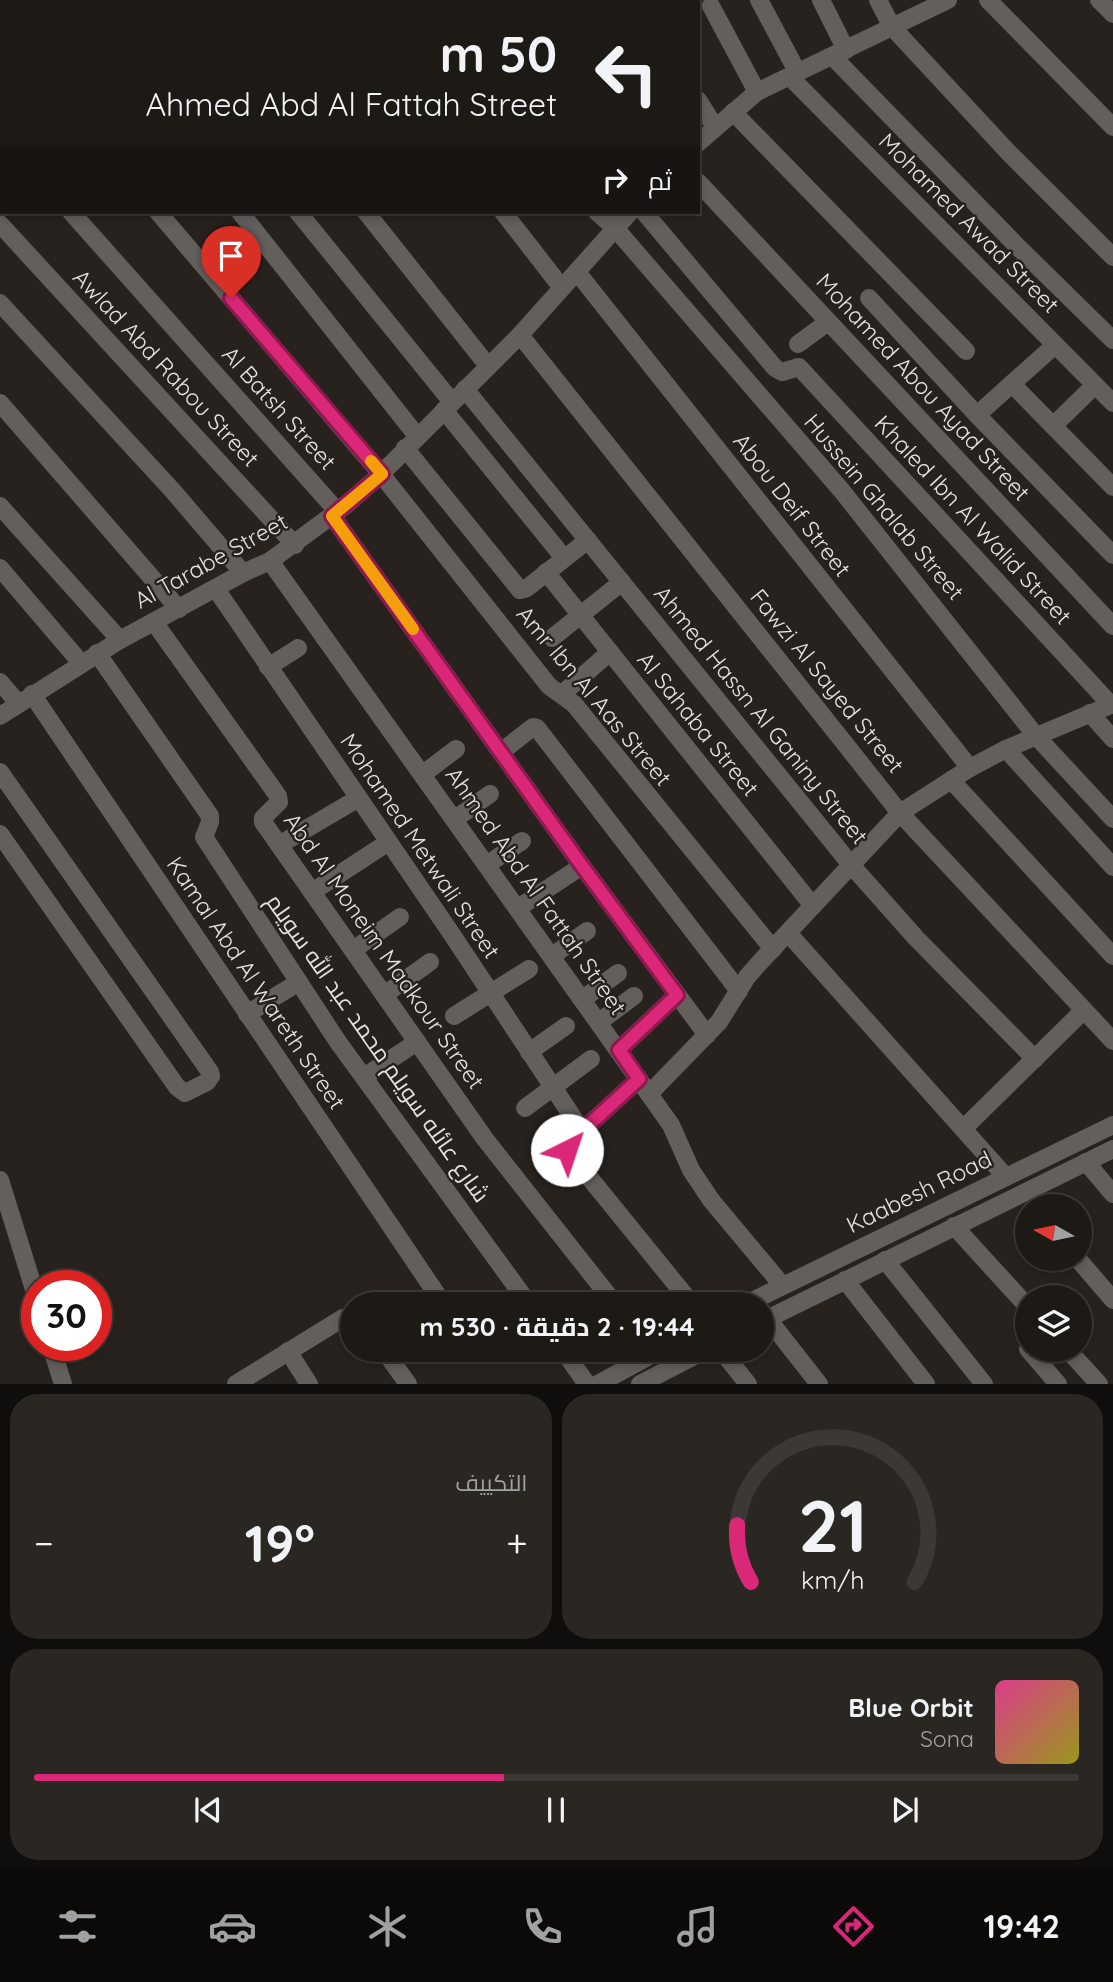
<!DOCTYPE html>
<html lang="ar">
<meta charset="utf-8">
<style>
:root{--surface:#1d1a16;--page:#2a2723;--text:#f1f3f6;--muted:#a0a1a1;--line:#3b3835;--accent:#db2777}
body{margin:0;font-family:Quicksand,Cairo,sans-serif;background:var(--page);color:var(--text);direction:rtl;height:100vh;display:flex;flex-direction:column;font-size:26px;white-space:nowrap}
*{box-sizing:border-box;margin:0}
p{font-size:23px;color:var(--muted)}
.icon{flex:none;width:38px;height:38px;fill:none;stroke:currentColor;stroke-width:2;stroke-linecap:round;stroke-linejoin:round}
.map{position:relative;height:1384px;overflow:hidden;direction:ltr}
.details{display:flex;flex-direction:column;gap:10px;padding:10px;background:#100e0c;flex:1}
.details>*{flex:none}
.banner{position:absolute;left:0px;top:0px;width:700px;height:214px;box-shadow:0 4px 10px #0003,0 0 0 2px var(--line);direction:rtl;background:#1d1a16;color:var(--text);overflow:hidden}
.needle{width:46px;rotate:279deg}
.buttons{position:absolute;left:1015px;top:1194px;display:grid;gap:14px}
.buttons a{display:grid;place-items:center;width:77px;height:77px;border-radius:50%;background:var(--surface);box-shadow:0 4px 10px #0003,0 0 0 2px var(--line);font-size:35px}
.speed{position:absolute;left:21px;top:1270px;display:flex;gap:14px;font-size:35px;font-weight:700;text-align:center}
.speed>*{display:grid;place-content:center;width:91px;height:91px;border-radius:50%;background:var(--surface);box-shadow:0 4px 10px #0003,0 0 0 2px var(--line);line-height:1}
.speed .limit{border:10px solid #d22;background:#fff;color:#111}
.pin{position:absolute;display:grid;place-items:center;width:60px;height:60px;color:#fff;margin:-72px -30px;border-radius:50% 50% 50% 0;rotate:-45deg;box-shadow:0 0 7px #0007}
.pin .icon{rotate:45deg}
.me{position:absolute;width:77px;margin:-38px;rotate:41deg;stroke-linejoin:round;filter:drop-shadow(0 0 5px #0008)}
.turn{display:flex;align-items:center;gap:24px;height:147px;padding:0 28px;font-size:32px}
.turn .icon{width:91px;height:91px;stroke-width:2.5}
.turn b{display:block;font-size:49px;line-height:60px}
.then{display:flex;align-items:center;height:66px;padding:0 28px;background:#0003;gap:14px;font-size:26px}
.big{font-size:52px;font-weight:700;line-height:1.1}
.details .widget{flex:1;display:flex;flex-direction:column;justify-content:center;gap:10px;min-width:0;padding:0 24px;border-radius:28px;background:var(--page)}
.details .dial{align-items:center;gap:0}
.dial svg{height:182px;overflow:visible;fill:none;stroke:var(--line);stroke-width:7;stroke-linecap:round;text-anchor:middle}
.dial text{fill:var(--text);stroke:none}
.song{display:flex;align-items:center;gap:21px}
.cover{width:84px;height:84px;border-radius:10px;background:linear-gradient(135deg,hsl(330 70% 55%),hsl(60 70% 35%))}
.played{height:7px;border-radius:4px;background:linear-gradient(90deg,var(--accent) 45%,var(--line) 45%)}
.keys{display:flex;justify-content:space-around;direction:ltr}
.heat{display:flex;justify-content:space-between;align-items:center;font-size:38px;direction:ltr}
.details .tiles{flex:1;display:grid;gap:10px;grid-template-columns:1fr 1fr}
.widget:last-child{grid-column:span 2}
.trip{position:absolute;left:340px;top:1292px;width:434px;height:70px;border-radius:35px;background:var(--surface);box-shadow:0 4px 10px #0003,0 0 0 2px var(--line);font-weight:700;line-height:70px;text-align:center;direction:rtl}
.dock{display:flex;height:112px;justify-content:space-around;align-items:center;background:#0c0a09;color:var(--muted)}
.dock .icon{width:49px;height:49px}
.dock .active{color:var(--accent)}
.dock b{font-size:32px;color:var(--text)}
.map>svg:first-child{display:block}
.lines{fill:none;stroke-linecap:round;stroke-linejoin:round}
.minor{stroke:#625f5d;stroke-width:18}
.route-casing{stroke:#8e194d;stroke-width:18}
.route{stroke:#db2777;stroke-width:12}
.slow{stroke:#f59e0b;stroke-width:12}
.labels{text-anchor:middle;stroke-width:5;stroke-linejoin:round;paint-order:stroke}
.street-label{font-size:23px;fill:#e5e2df;stroke:#27221e}
</style>
<div class="map">
<svg width="1113" height="1384" viewBox="0 0 1113 1384">
<rect width="100%" height="100%" fill="#27221e"/>
<g class="lines">
<g class="minor">
<path d="M 36,0 L 37,2"/>
<path d="M 118,0 L 119,2"/>
<path d="M 181,0 L 181,2"/>
<path d="M 228,0 L 229,2"/>
<path d="M 254,0 L 255,2"/>
<path d="M 311,0 L 312,2"/>
<path d="M 379,0 L 380,2"/>
<path d="M 444,0 L 446,2"/>
<path d="M 521,0 L 522,2"/>
<path d="M 591,0 L 592,2"/>
<path d="M 672,0 L 673,2"/>
<path d="M 759,0 L 798,73"/>
<path d="M 821,0 L 846,50"/>
<path d="M 878,0 L 892,27 L 1009,153 L 1113,257"/>
<path d="M 988,0 L 1113,127"/>
<path d="M 1099,0 L 1113,14"/>
<path d="M 711,6 L 757,92"/>
<path d="M 832,56 L 1019,248 L 1113,340"/>
<path d="M 790,77 L 1113,403"/>
<path d="M 698,100 L 715,127"/>
<path d="M 0,111 L 2,117"/>
<path d="M 733,112 L 966,351"/>
<path d="M 0,139 L 2,139"/>
<path d="M 698,143 L 757,92 L 948,0"/>
<path d="M 698,182 L 1113,626"/>
<path d="M 71,212 L 338,512"/>
<path d="M 158,212 L 381,474 L 549,686 L 574,704 L 773,949"/>
<path d="M 240,212 L 417,436"/>
<path d="M 298,212 L 452,402"/>
<path d="M 366,212 L 488,366"/>
<path d="M 503,212 L 562,288"/>
<path d="M 597,212 L 615,228 L 842,491 L 1036,736 L 1113,819"/>
<path d="M 644,212 L 775,368 L 782,372 L 799,367 L 1111,705"/>
<path d="M 0,224 L 295,545"/>
<path d="M 577,272 L 970,768"/>
<path d="M 869,298 L 977,415 L 1113,555"/>
<path d="M 0,303 L 173,491 L 243,573"/>
<path d="M 520,335 L 900,813 L 1113,1041"/>
<path d="M 798,344 L 828,322"/>
<path d="M 1012,384 L 1113,487"/>
<path d="M 465,389 L 852,866 L 916,938 L 1035,1059"/>
<path d="M 0,403 L 179,609"/>
<path d="M 444,410 L 564,558"/>
<path d="M 977,415 L 1055,345"/>
<path d="M 1053,426 L 1095,385"/>
<path d="M 405,448 L 520,590 L 527,588 L 588,540"/>
<path d="M 0,506 L 120,640"/>
<path d="M 332,516 L 582,866 L 707,1035"/>
<path d="M 270,561 L 671,1125 L 691,1170 L 711,1200 L 782,1285"/>
<path d="M 0,568 L 81,663"/>
<path d="M 546,572 L 813,906"/>
<path d="M 216,589 L 451,933 L 582,1131"/>
<path d="M 154,622 L 278,796 L 279,802 L 263,818 L 263,822 L 485,1139 L 615,1304"/>
<path d="M 552,638 L 622,582"/>
<path d="M 97,653 L 210,816 L 210,822 L 204,837 L 338,1042 L 529,1304"/>
<path d="M 268,667 L 298,648"/>
<path d="M 0,682 L 18,703"/>
<path d="M 32,694 L 440,1299"/>
<path d="M 562,694 L 610,652"/>
<path d="M 1090,713 L 1113,739"/>
<path d="M 0,716 L 120,640 L 243,573 L 270,561 L 346,505 L 381,474 L 520,335 L 630,212"/>
<path d="M 1006,749 L 1113,867"/>
<path d="M 501,752 L 533,727 L 537,728 L 739,991"/>
<path d="M 0,772 L 210,1072 L 211,1076 L 207,1082 L 185,1093 L 177,1087 L 0,834"/>
<path d="M 423,774 L 456,749"/>
<path d="M 951,780 L 1113,956"/>
<path d="M 455,819 L 490,794"/>
<path d="M 279,845 L 357,799"/>
<path d="M 488,864 L 522,841"/>
<path d="M 312,892 L 387,843"/>
<path d="M 518,908 L 582,866"/>
<path d="M 788,933 L 1006,1177"/>
<path d="M 353,950 L 400,917"/>
<path d="M 552,956 L 587,931"/>
<path d="M 384,995 L 430,962"/>
<path d="M 583,999 L 618,973"/>
<path d="M 247,1014 L 299,982"/>
<path d="M 454,1016 L 529,969"/>
<path d="M 599,1022 L 634,996"/>
<path d="M 619,1050 L 677,995"/>
<path d="M 529,1052 L 566,1026"/>
<path d="M 364,1077 L 417,1042"/>
<path d="M 639,1079 L 569,1143 L 567,1150 L 692,1304"/>
<path d="M 649,1094 L 719,1022 L 747,977 L 762,960 L 900,813 L 970,768 L 1006,749 L 1113,704"/>
<path d="M 525,1108 L 591,1059"/>
<path d="M 963,1129 L 1083,1011"/>
<path d="M 1086,1162 L 1113,1194"/>
<path d="M 0,1180 L 37,1299"/>
<path d="M 954,1226 L 1027,1306"/>
<path d="M 1077,1258 L 1113,1300"/>
<path d="M 885,1260 L 984,1384"/>
<path d="M 845,1280 L 926,1384"/>
<path d="M 746,1304 L 1113,1125"/>
<path d="M 768,1319 L 819,1384"/>
<path d="M 761,1322 L 1113,1149"/>
<path d="M 51,1346 L 63,1384"/>
<path d="M 383,1349 L 408,1384"/>
<path d="M 562,1349 L 587,1384"/>
<path d="M 720,1349 L 748,1384"/>
<path d="M 1028,1349 L 1058,1384"/>
<path d="M 1067,1349 L 1099,1384"/>
<path d="M 288,1351 L 309,1384"/>
<path d="M 236,1384 L 343,1318 L 352,1318"/>
<path d="M 598,1384 L 662,1349"/>
<path d="M 640,1384 L 708,1349"/>
</g>
</g>
<g class="lines">
<defs>
<path id="route" d="M 231,298 L 382,474 L 332,516 L 582,866 L 677,995 L 619,1050 L 639,1079 L 569,1143 L 567,1150"/>
</defs>
<use href="#route" class="route-casing"/>
<use href="#route" class="route"/>
<path class="slow" d="M 371,461 L 382,474 L 332,516 L 413,629"/>
</g>
<g class="labels">
<g class="street-label">
<text transform="translate(969 223) rotate(45)" y="8">Mohamed Awad Street</text>
<text transform="translate(166 368) rotate(47)" y="8">Awlad Abd Rabou Street</text>
<text transform="translate(923 387) rotate(47)" y="8">Mohamed Abou Ayad Street</text>
<text transform="translate(279 408) rotate(48)" y="8">Al Batsh Street</text>
<text transform="translate(792 505) rotate(52)" y="8">Abou Deif Street</text>
<text transform="translate(884 507) rotate(50)" y="8">Hussein Ghalab Street</text>
<text transform="translate(973 520) rotate(47)" y="8">Khaled Ibn Al Walid Street</text>
<text transform="translate(211 561) rotate(-29)" y="8">Al Tarabe Street</text>
<text transform="translate(827 681) rotate(51)" y="8">Fawzi Al Sayed Street</text>
<text transform="translate(594 696) rotate(50)" y="8">Amr Ibn Al Aas Street</text>
<text transform="translate(761 715) rotate(51)" y="8">Ahmed Hassn Al Ganiny Street</text>
<text transform="translate(698 724) rotate(51)" y="8">Al Sahaba Street</text>
<text transform="translate(420 846) rotate(56)" y="8">Mohamed Metwali Street</text>
<text transform="translate(536 891) rotate(55)" y="8">Ahmed Abd Al Fattah Street</text>
<text transform="translate(384 951) rotate(55)" y="8">Abd Al Moneim Madkour Street</text>
<text transform="translate(256 983) rotate(56)" y="8">Kamal Abd Al Wareth Street</text>
<text transform="translate(378 1048) rotate(55)" y="8">شارع عائله سويلم محمد عبد الله سويلم</text>
<text transform="translate(919 1192) rotate(-26)" y="8">Kaabesh Road</text>
</g>
</g>
</svg>
<div class="buttons">
<a><svg class="needle" viewBox="-14 -14 28 28"><path d="M0-13l5 13h-10z" fill="#e53935"/><path d="M0 13l5-13h-10z" fill="#a0a1a1"/></svg></a>
<a><svg class="icon" aria-label="layers" viewBox="0 0 24 24"><path d="M12 4l9 5-9 5-9-5zM3 14l9 5 9-5"/></svg></a>
</div>
<div class="speed"><div class="limit">30</div></div>
<div class="pin" style="left:231px;top:298px;background:#d93025"><svg class="icon" aria-label="arrive" viewBox="0 0 24 24"><path d="M6 21V4h12l-3 4 3 4H6"/></svg></div>
<svg class="me" style="left:567px;top:1150px" viewBox="-20 -20 40 40"><circle r="19" fill="#fff"/><path d="M0-13L10 11 0 6-10 11z" fill="#db2777"/></svg>
<div class="trip">19:44 · 2 دقيقة · 530 m</div>
<div class="banner">
<div class="turn"><svg class="icon" aria-label="left" viewBox="0 0 24 24"><path d="M17 20v-9H6M10 6l-5 5 5 5"/></svg><div><b>50 m</b>Ahmed Abd Al Fattah Street</div></div>
<div class="then">ثم<svg class="icon" aria-label="right" viewBox="0 0 24 24"><path d="M7 20v-9h11M14 6l5 5-5 5"/></svg></div>
</div>
</div>
<section class="details">
<div class="tiles">
<div class="widget dial"><svg viewBox="0 0 100 80">
<path d="M14 69A42 42 0 1 1 86 69"/>
<path d="M14 69A42 42 0 0 1 8 44" stroke="#db2777"/>
<text x="50" y="56" font-size="32" font-weight="700">21</text>
<text x="50" y="72" font-size="11">km/h</text>
</svg></div>
<div class="widget"><p>التكييف</p>
<div class="heat"><a>−</a><b class="big">19°</b><a>+</a></div>
</div>
<div class="widget">
<div class="song"><i class="cover"></i><div><b>Blue Orbit</b><p>Sona</p></div></div>
<div class="played"></div>
<div class="keys"><svg class="icon" aria-label="previous" viewBox="0 0 24 24"><path d="M18 5L8 12l10 7zM5 5v14"/></svg><svg class="icon" aria-label="pause" viewBox="0 0 24 24"><path d="M8 5v14M16 5v14"/></svg><svg class="icon" aria-label="next" viewBox="0 0 24 24"><path d="M6 5l10 7-10 7zM19 5v14"/></svg></div>
</div>
</div>
</section>
<nav class="dock">
<b>19:42</b>
<svg class="icon active" aria-label="directions" viewBox="0 0 24 24"><path d="M12 3l9 9-9 9-9-9zM9 14v-3h6M13 9l2 2-2 2"/></svg>
<svg class="icon" aria-label="music" viewBox="0 0 24 24"><path d="M9 18V5l10-2v13"/><circle cx="6" cy="18" r="3"/><circle cx="16" cy="16" r="3"/></svg>
<svg class="icon" aria-label="phone" viewBox="0 0 24 24"><path d="M5 4h4l2 5-3 2q2 4 5 5l2-3 5 2v4C11 20 4 13 5 4z"/></svg>
<svg class="icon" aria-label="climate" viewBox="0 0 24 24"><path d="M12 3v18M4 7l16 10M4 17L20 7"/></svg>
<svg class="icon" aria-label="car" viewBox="0 0 24 24"><path d="M5 17H2v-5l4-1 3-4h7l3 4 3 1v5h-3M9 17h6M6 11h13"/><circle cx="7" cy="17" r="2"/><circle cx="17" cy="17" r="2"/></svg>
<svg class="icon" aria-label="filters" viewBox="0 0 24 24"><path d="M4 7h16M4 17h16"/><circle cx="9" cy="7" r="2"/><circle cx="15" cy="17" r="2"/></svg>
</nav>
